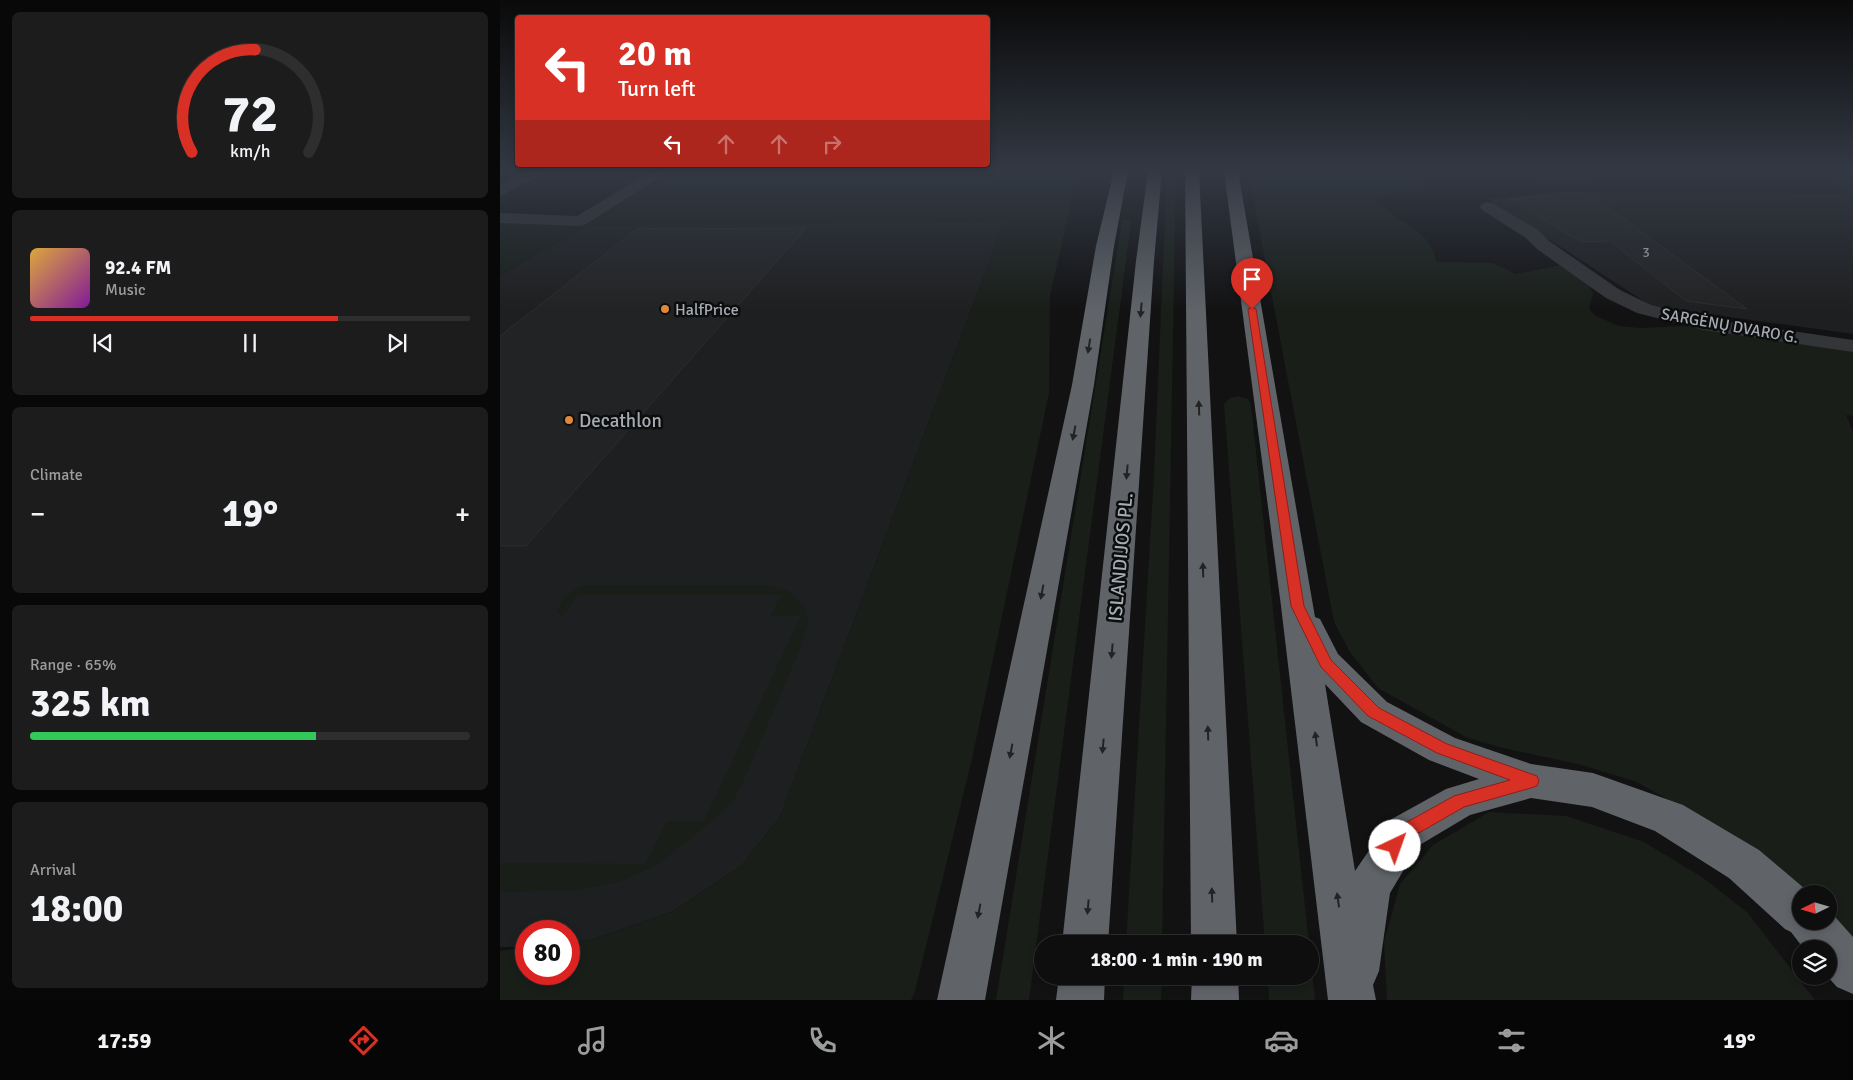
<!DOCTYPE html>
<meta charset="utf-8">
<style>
:root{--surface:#0e0e0e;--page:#1c1c1c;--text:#f1f3f6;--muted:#9b9c9e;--line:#2e2e2e;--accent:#d93025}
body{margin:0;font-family:Signika,sans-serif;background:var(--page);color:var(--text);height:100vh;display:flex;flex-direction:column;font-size:19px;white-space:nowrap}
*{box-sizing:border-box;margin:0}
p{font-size:16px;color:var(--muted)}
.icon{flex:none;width:28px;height:28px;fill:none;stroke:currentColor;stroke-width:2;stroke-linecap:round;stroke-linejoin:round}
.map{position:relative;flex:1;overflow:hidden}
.details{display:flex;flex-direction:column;gap:12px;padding:12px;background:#080808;width:500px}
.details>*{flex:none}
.top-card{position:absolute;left:15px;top:15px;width:475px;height:152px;border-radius:5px;box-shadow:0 2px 8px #0003,0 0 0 1px var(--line);background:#d93025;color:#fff;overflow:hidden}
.needle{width:32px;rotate:265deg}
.controls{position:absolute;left:1292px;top:885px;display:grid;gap:10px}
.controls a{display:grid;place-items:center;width:45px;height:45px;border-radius:50%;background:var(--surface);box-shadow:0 2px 8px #0003,0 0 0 1px var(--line);font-size:25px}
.speed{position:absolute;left:15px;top:920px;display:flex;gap:10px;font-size:25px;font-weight:700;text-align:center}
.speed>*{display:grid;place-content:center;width:65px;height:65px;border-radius:50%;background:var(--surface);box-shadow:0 2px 8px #0003,0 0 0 1px var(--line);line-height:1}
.speed .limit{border:8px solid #d22;background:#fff;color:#111}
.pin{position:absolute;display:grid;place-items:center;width:42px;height:42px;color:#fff;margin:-51px -21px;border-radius:50% 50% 50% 0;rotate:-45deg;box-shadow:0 0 5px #0007}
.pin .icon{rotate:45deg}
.me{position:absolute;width:55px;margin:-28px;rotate:42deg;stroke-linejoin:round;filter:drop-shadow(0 0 4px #0008)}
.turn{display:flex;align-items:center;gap:18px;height:105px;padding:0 20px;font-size:22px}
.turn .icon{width:65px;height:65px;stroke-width:2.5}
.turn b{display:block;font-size:35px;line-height:42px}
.lanes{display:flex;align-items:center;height:48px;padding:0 20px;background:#0003;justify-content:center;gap:25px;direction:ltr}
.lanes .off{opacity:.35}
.big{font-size:38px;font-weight:800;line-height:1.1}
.details .tile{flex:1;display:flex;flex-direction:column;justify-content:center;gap:8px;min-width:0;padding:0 18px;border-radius:8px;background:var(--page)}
.details .dial{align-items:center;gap:0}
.dial svg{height:130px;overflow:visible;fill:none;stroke:var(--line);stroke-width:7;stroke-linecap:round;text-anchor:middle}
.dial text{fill:var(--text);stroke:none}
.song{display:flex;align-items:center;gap:15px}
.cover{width:60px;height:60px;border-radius:8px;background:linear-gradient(135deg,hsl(40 70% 55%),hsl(290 70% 35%))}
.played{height:5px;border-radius:2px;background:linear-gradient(90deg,var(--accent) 70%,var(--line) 70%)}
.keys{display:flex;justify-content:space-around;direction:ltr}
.heat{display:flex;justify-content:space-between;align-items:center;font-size:28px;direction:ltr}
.charge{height:8px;border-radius:4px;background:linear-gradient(90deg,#34c759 65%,var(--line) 0)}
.trip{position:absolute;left:534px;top:935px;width:285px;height:50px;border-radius:25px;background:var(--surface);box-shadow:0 2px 8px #0003,0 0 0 1px var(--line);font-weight:800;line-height:50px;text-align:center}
.tabs{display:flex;height:80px;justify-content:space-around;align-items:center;background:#060606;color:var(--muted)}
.tabs .icon{width:35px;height:35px}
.tabs .active{color:var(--accent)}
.tabs b{font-size:22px;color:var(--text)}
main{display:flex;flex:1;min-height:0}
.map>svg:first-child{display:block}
.built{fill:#1e1f20}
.green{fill:#191e19}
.building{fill:#222324;stroke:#2c2d2f}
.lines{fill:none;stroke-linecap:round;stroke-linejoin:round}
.street{fill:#333538;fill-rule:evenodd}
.highway{fill:#606469;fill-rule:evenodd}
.oneway{fill:#222325}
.route{fill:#d93025;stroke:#8d1f18}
.poi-dot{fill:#e1873c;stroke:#0d0d0e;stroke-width:2}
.labels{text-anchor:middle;stroke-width:5;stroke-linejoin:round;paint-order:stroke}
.far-number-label{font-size:14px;fill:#848a8f}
.far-poi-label{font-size:16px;fill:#a5acb3;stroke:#0d0d0e;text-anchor:start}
.far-street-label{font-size:16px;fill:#a5acb3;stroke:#0d0d0e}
.poi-label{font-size:19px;fill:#a5acb3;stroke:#0d0d0e;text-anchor:start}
.street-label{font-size:19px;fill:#a5acb3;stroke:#0d0d0e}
</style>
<main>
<section class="details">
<div class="tile dial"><svg viewBox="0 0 100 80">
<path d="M14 69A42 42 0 1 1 86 69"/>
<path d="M14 69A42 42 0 0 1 53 6" stroke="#d93025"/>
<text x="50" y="56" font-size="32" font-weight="700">72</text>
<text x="50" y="72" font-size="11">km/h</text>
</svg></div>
<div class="tile">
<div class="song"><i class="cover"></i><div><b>92.4 FM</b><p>Music</p></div></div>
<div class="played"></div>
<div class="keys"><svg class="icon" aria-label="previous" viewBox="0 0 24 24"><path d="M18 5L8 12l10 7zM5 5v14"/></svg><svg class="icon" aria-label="pause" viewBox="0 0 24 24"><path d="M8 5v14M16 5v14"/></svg><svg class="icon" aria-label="next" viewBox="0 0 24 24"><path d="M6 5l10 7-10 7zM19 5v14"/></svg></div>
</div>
<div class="tile"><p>Climate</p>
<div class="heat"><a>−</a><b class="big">19°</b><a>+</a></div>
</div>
<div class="tile"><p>Range · 65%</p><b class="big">325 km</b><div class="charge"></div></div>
<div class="tile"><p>Arrival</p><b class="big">18:00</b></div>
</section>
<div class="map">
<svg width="1353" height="1000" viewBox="0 0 1353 1000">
<rect width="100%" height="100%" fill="#121213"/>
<g class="built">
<path d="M 1058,192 L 1346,194 L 1353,204 L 1353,334 L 1151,306 L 1058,245 L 999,210 L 990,199 Z"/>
<path d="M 505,220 L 280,817 L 241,866 L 172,912 L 90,940 L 69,942 L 69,931 L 26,931 L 26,947 L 0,947 L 0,275 L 88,225 Z"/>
</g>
<g class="green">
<path d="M 171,171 L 581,171 L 575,187 L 550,296 L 549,393 L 472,759 L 415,991 L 411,1000 L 0,1000 L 0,951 L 26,947 L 26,974 L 69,974 L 69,942 L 90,940 L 172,912 L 241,866 L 280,817 L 505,220 L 88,225 L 0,275 L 0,222 L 85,224 Z"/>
<path d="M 667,171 L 676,171 L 662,944 L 626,944 L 654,475 Z"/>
<path d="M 748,171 L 922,171 L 928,184 L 922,190 L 877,196 L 875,199 C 895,222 932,229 936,262 L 993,263 L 1016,274 L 1061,265 L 1089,285 L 1093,294 L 1089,309 L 1096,316 L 1119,326 L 1141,328 L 1184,326 L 1353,351 L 1353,416 L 1346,415 L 1353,431 L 1353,948 L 1329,921 L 1329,894 L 1301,895 L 1226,833 L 1137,782 L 1078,764 L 1003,748 L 968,738 L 878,688 L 850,652 L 834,622 Z"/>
<path d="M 1022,171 L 1353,171 L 1353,204 L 1346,194 L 1329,179 L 1175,174 L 1125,179 L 1039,182 L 1029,173 Z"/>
<path d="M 626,219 L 631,222 L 529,1000 L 496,1000 L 622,221 Z"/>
<path d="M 738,396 L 748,399 L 751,405 L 809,944 L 765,944 L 724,404 L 730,398 Z"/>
<path d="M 86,585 L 267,585 L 289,591 L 305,609 L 308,623 L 301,646 L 246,775 L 233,801 L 205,827 L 156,865 L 119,882 L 78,890 L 0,892 L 0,863 L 146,864 L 167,821 L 204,821 L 301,616 L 271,616 L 281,595 L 78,595 L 62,616 L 57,612 C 62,597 72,589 86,585 Z"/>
<path d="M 989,812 L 1066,816 L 1144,842 L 1202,877 L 1247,912 L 1315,1000 L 887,1000 L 884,942 L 900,884 L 933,845 Z"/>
<path d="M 810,953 L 815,1000 L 769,1000 L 768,976 L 810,976 Z"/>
<path d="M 624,976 L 662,976 L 661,1000 L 623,1000 Z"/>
</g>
<g class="building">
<path d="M 1060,194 L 1090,194 L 1247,309 L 1186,301 L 1110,241 L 1081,242 L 1009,199 Z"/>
<path d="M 306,228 L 26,546 L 0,546 L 0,336 L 137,229 Z"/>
</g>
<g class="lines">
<g class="street">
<path d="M 28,171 L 46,171 L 44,174 L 0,196 L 0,185 Z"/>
<path d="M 153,171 L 170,171 L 86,224 L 80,226 L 0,223 L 0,213 L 77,216 Z"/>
<path d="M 988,202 L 994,204 L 1038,230 L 1049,241 L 1120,290 L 1151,305 L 1204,318 L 1353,340 L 1353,352 L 1204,330 L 1137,313 L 1106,298 L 1037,249 L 1026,238 L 982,210 L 980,207 L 982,204 Z"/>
</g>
<g class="highway">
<path d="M 614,171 L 628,171 L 614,246 L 594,385 L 485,1000 L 437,1000 L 572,385 L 596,246 Z"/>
<path d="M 648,171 L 662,171 L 654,261 L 608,944 L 562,944 L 636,261 Z"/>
<path d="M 685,171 L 699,171 L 737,944 L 691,944 Z"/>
<path d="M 724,171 L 738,171 L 815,617 L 820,619 L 838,654 L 887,702 L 955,738 L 1031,764 L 1093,773 L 1183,805 L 1259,850 L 1311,894 L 1301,894 L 1301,921 L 1329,921 L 1329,910 L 1353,937 L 1353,994 L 1337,987 L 1327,976 L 1329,976 L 1329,949 L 1304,949 L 1291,932 L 1285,929 L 1229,878 L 1155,831 L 1092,807 L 1031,798 L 970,815 L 918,846 L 890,893 L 879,971 L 873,985 L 876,1000 L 828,1000 L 781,606 ZM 825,684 L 861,722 L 929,760 L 979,779 L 946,789 L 890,820 L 855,871 Z"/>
<path d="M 559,976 L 605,976 L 604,1000 L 556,1000 Z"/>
<path d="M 692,976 L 738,976 L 739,1000 L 691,1000 Z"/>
</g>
</g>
<defs><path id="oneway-solid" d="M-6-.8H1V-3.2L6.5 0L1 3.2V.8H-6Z" transform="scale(1.25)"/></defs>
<g class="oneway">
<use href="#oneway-solid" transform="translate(641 310) rotate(95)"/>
<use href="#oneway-solid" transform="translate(589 346) rotate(99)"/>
<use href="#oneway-solid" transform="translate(699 408) rotate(-92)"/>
<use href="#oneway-solid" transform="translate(574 433) rotate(101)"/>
<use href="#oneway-solid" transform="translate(627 472) rotate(95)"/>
<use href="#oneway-solid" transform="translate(703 570) rotate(-92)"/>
<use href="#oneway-solid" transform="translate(542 592) rotate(101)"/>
<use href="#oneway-solid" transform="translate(612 651) rotate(95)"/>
<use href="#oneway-solid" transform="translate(708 733) rotate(-92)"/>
<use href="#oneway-solid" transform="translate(816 739) rotate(-98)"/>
<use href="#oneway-solid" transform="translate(603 746) rotate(95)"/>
<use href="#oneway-solid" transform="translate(511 751) rotate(101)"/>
<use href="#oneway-solid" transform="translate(712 895) rotate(-92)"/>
<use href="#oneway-solid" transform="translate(838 900) rotate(-98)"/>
<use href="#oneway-solid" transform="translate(588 907) rotate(95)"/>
<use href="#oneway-solid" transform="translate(479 911) rotate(101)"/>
</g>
<linearGradient id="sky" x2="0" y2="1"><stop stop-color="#0a0a0a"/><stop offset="0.55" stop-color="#333944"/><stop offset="1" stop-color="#333944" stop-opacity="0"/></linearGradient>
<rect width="1353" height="311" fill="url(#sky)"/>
<path class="route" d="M 752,307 L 756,309 L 804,606 L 831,660 L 879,708 L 947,744 L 1037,776 L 1039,781 L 1037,786 L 1031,788 L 964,807 L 910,838 L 901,852 L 895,854 L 889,852 L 887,846 L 898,827 L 954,796 L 1010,780 L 937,753 L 868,716 L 821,667 L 791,606 L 748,309 Z"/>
<g class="poi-dot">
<circle cx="165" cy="309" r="5"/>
<circle cx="69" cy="420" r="5"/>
</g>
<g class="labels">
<g class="far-number-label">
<text x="1146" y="257">3</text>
</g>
<g class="far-poi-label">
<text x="175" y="315">HalfPrice</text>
</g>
<g class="far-street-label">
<text transform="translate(1230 325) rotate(10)" y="6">SARGĖNŲ DVARO G.</text>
</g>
<g class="poi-label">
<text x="79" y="427">Decathlon</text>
</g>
<g class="street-label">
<text transform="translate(620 557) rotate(-85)" y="7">ISLANDIJOS PL.</text>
</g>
</g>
</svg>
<div class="controls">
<a><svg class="needle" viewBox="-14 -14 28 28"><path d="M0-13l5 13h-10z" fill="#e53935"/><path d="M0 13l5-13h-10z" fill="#9b9c9e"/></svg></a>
<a><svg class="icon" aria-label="layers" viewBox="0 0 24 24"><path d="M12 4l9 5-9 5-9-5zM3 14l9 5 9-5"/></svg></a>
</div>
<div class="speed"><div class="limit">80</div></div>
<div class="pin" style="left:752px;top:309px;background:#d93025"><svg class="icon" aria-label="arrive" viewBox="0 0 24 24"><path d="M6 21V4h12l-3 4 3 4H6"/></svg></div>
<svg class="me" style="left:895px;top:846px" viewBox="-20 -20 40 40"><circle r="19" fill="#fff"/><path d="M0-13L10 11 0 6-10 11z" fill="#d93025"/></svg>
<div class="trip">18:00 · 1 min · 190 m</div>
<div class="top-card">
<div class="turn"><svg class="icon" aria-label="left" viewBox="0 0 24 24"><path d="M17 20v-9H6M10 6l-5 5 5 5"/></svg><div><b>20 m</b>Turn left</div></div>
<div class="lanes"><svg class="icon" aria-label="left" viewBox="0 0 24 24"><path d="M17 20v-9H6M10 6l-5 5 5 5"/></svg><svg class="icon off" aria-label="ahead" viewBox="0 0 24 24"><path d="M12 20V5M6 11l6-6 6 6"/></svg><svg class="icon off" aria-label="ahead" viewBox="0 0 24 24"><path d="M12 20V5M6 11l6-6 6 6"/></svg><svg class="icon off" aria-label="right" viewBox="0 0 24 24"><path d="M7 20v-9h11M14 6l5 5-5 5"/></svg></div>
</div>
</div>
</main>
<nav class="tabs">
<b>17:59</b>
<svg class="icon active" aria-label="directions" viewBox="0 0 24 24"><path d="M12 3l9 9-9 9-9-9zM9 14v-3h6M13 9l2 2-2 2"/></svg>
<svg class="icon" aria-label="music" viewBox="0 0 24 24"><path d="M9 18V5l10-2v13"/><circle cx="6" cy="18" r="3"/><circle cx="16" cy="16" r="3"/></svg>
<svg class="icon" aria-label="phone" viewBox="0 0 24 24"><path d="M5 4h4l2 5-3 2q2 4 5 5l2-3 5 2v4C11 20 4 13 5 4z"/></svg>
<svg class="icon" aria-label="climate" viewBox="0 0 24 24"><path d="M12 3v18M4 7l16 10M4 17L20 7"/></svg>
<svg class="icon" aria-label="car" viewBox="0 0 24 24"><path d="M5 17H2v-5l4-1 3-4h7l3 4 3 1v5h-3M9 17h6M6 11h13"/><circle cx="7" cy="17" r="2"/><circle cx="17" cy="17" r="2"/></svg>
<svg class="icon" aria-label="filters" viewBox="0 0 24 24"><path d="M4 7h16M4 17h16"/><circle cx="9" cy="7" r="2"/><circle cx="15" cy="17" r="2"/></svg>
<b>19°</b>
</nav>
